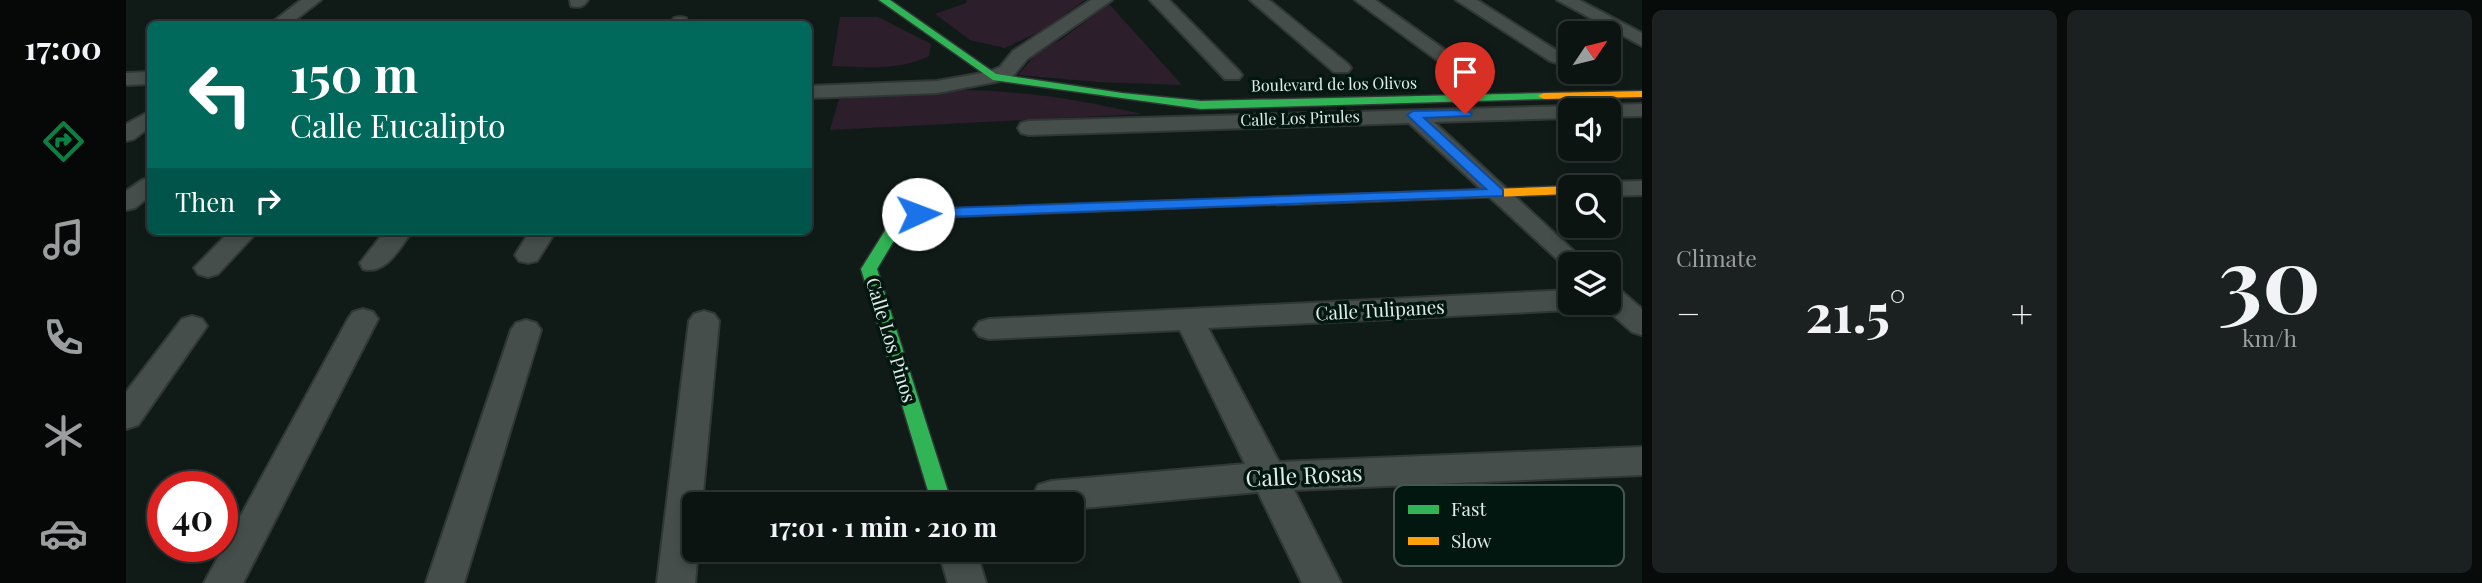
<!DOCTYPE html>
<meta charset="utf-8">
<style>
:root{--surface:#0c1412;--page:#1a2120;--text:#f1f3f6;--muted:#9a9e9f;--line:#2c3332;--accent:#0b8043}
body{margin:0;font-family:"Playfair Display",serif;background:var(--page);color:var(--text);height:100vh;display:flex;flex-direction:column;font-size:26px;white-space:nowrap}
*{box-sizing:border-box;margin:0}
p{font-size:23px;color:var(--muted)}
.icon{flex:none;width:38px;height:38px;fill:none;stroke:currentColor;stroke-width:2;stroke-linecap:round;stroke-linejoin:round}
.map{position:relative;flex:1;overflow:hidden}
.side{display:flex;flex-direction:column;gap:10px;padding:10px;background:#070b0a;width:840px}
.side>*{flex:none}
.guide{position:absolute;left:21px;top:21px;width:665px;height:214px;border-radius:10px;box-shadow:0 4px 10px #0003,0 0 0 2px var(--line);background:#00695c;color:#fff;overflow:hidden}
.needle{width:46px;rotate:55deg}
.controls{position:absolute;left:1432px;top:21px;display:grid;gap:14px}
.controls a{display:grid;place-items:center;width:63px;height:63px;border-radius:10px;background:var(--surface);box-shadow:0 4px 10px #0003,0 0 0 2px var(--line);font-size:35px}
.speed{position:absolute;left:21px;top:471px;display:flex;gap:14px;font-size:35px;font-weight:700;text-align:center}
.speed>*{display:grid;place-content:center;width:91px;height:91px;border-radius:50%;background:var(--surface);box-shadow:0 4px 10px #0003,0 0 0 2px var(--line);line-height:1}
.speed .limit{border:10px solid #d22;background:#fff;color:#111}
.pin{position:absolute;display:grid;place-items:center;width:60px;height:60px;color:#fff;margin:-72px -30px;border-radius:50% 50% 50% 0;rotate:-45deg;box-shadow:0 0 7px #0007}
.pin .icon{rotate:45deg}
.me{position:absolute;width:77px;margin:-38px;rotate:88deg;stroke-linejoin:round;filter:drop-shadow(0 0 5px #0008)}
.turn{display:flex;align-items:center;gap:24px;height:147px;padding:0 28px;font-size:32px}
.turn .icon{width:91px;height:91px;stroke-width:2.5}
.turn b{display:block;font-size:49px;line-height:60px}
.then{display:flex;align-items:center;height:66px;padding:0 28px;background:#0003;gap:14px;font-size:26px}
.big{font-size:52px;font-weight:700;line-height:1.1}
.side .card{flex:1;display:flex;flex-direction:column;justify-content:center;gap:10px;min-width:0;padding:0 24px;border-radius:10px;background:var(--page)}
.side .dial{align-items:center;gap:0}
.dial b{font-size:91px;line-height:1}
.heat{display:flex;justify-content:space-between;align-items:center;font-size:38px;direction:ltr}
.side .tiles{flex:1;display:grid;gap:10px;grid-template-columns:repeat(2,1fr)}
.trip{position:absolute;left:556px;top:492px;width:402px;height:70px;border-radius:10px;background:var(--surface);box-shadow:0 4px 10px #0003,0 0 0 2px var(--line);font-weight:700;line-height:70px;text-align:center}
main{display:flex;flex:1;min-height:0}
.dock{display:flex;flex-direction:column;width:126px;justify-content:space-around;align-items:center;background:#050807;color:var(--muted)}
.dock .icon{width:49px;height:49px}
.dock .current{color:var(--accent)}
.dock b{font-size:32px;color:var(--text)}
.map>svg:first-child{display:block}
.green{fill:#2d1e2c}
.lines{fill:none;stroke-linecap:round;stroke-linejoin:round}
.street-casing{stroke:#303735;stroke-width:4}
.fast-casing{stroke:#303735;stroke-width:3}
.slow-casing{stroke:#303735;stroke-width:3}
.street{fill:#454e4a;fill-rule:evenodd}
.fast{fill:#30b455;fill-rule:evenodd}
.slow{fill:#ff9f0a;fill-rule:evenodd}
.route{fill:#1a73e8;stroke:#114b97;stroke-width:2}
.labels{text-anchor:middle;stroke-width:7;stroke-linejoin:round;paint-order:stroke}
.far-street-label{font-size:16px;fill:#e0ece8;stroke:#031711}
.street-label{font-size:19px;fill:#e0ece8;stroke:#031711}
.near-street-label{font-size:23px;fill:#e0ece8;stroke:#031711}
.key{fill:#031711;stroke:#455752;stroke-width:2}
.key-label{font-size:19px;fill:#e0ece8}
</style>
<main>
<nav class="dock">
<b>17:00</b>
<svg class="icon current" aria-label="directions" viewBox="0 0 24 24"><path d="M12 3l9 9-9 9-9-9zM9 14v-3h6M13 9l2 2-2 2"/></svg>
<svg class="icon" aria-label="music" viewBox="0 0 24 24"><path d="M9 18V5l10-2v13"/><circle cx="6" cy="18" r="3"/><circle cx="16" cy="16" r="3"/></svg>
<svg class="icon" aria-label="phone" viewBox="0 0 24 24"><path d="M5 4h4l2 5-3 2q2 4 5 5l2-3 5 2v4C11 20 4 13 5 4z"/></svg>
<svg class="icon" aria-label="climate" viewBox="0 0 24 24"><path d="M12 3v18M4 7l16 10M4 17L20 7"/></svg>
<svg class="icon" aria-label="car" viewBox="0 0 24 24"><path d="M5 17H2v-5l4-1 3-4h7l3 4 3 1v5h-3M9 17h6M6 11h13"/><circle cx="7" cy="17" r="2"/><circle cx="17" cy="17" r="2"/></svg>
</nav>
<div class="map">
<svg width="1516" height="583" viewBox="0 0 1516 583">
<rect width="100%" height="100%" fill="#101b18"/>
<g class="green">
<path d="M 841,0 L 959,0 L 917,30 L 879,48 L 844,40 L 809,14 L 840,3 Z"/>
<path d="M 983,4 L 1056,85 L 972,82 L 892,75 L 912,52 L 936,39 Z"/>
<path d="M 714,17 L 752,17 L 805,44 L 803,56 C 775,71 738,67 706,66 Z"/>
<path d="M 821,90 C 888,89 951,99 1016,114 L 704,130 L 713,99 Z"/>
</g>
<g class="lines">
<defs>
<g id="street">
<path d="M 175,0 L 195,0 L 164,24 L 144,24 Z"/>
<path d="M 444,0 L 462,0 C 457,7 453,8 445,6 Z"/>
<path d="M 965,0 L 986,0 L 901,59 L 888,75 L 874,81 L 811,93 L 682,98 L 682,86 L 811,81 L 862,72 L 874,67 L 887,51 Z"/>
<path d="M 1024,0 L 1043,0 L 1113,71 L 1116,75 L 1113,79 L 1099,79 Z"/>
<path d="M 1124,0 L 1143,0 L 1222,64 L 1225,68 L 1222,72 L 1208,72 Z"/>
<path d="M 1229,0 L 1249,0 L 1336,62 L 1326,68 L 1319,66 Z"/>
<path d="M 1330,0 L 1351,0 L 1441,57 L 1431,63 L 1424,61 Z"/>
<path d="M 1431,0 L 1453,0 L 1516,33 L 1516,46 Z"/>
<path d="M 554,17 L 560,18 L 562,24 L 544,24 L 548,18 Z"/>
<path d="M 24,72 L 24,84 L 0,85 L 0,73 Z"/>
<path d="M 1516,104 L 1516,116 L 1482,117 L 1482,110 L 1472,110 L 1482,105 Z"/>
<path d="M 1444,106 L 1453,110 L 1444,110 L 1444,118 L 1308,122 L 1462,264 L 1444,264 L 1444,271 L 1283,123 L 903,135 L 895,133 L 892,128 L 895,123 L 903,121 Z"/>
<path d="M 24,111 L 24,127 L 8,139 L 0,141 L 0,124 Z"/>
<path d="M 24,178 L 24,196 L 9,208 L 0,210 L 0,191 L 16,180 Z"/>
<path d="M 1516,181 L 1516,195 L 1482,196 L 1482,187 L 1471,187 L 1482,182 Z"/>
<path d="M 104,231 L 132,231 L 92,274 L 82,277 L 72,274 L 68,268 Z"/>
<path d="M 259,231 L 286,231 C 274,248 260,275 237,269 L 234,263 Z"/>
<path d="M 404,231 L 430,231 L 411,261 L 402,263 L 393,261 L 389,255 Z"/>
<path d="M 1482,286 L 1492,288 L 1516,309 L 1516,335 L 1506,332 L 1473,303 L 1482,303 Z"/>
<path d="M 1444,290 L 1444,303 L 1456,303 L 1454,307 L 1444,310 L 1082,328 L 1153,462 L 1516,447 L 1516,475 L 1168,490 L 1215,583 L 1176,583 L 1132,492 L 947,509 L 947,504 L 911,504 L 907,496 L 912,485 L 925,481 L 1119,464 L 1054,330 L 863,339 L 853,336 L 848,329 L 853,322 L 863,319 Z"/>
<path d="M 237,309 L 247,312 L 252,319 L 117,583 L 78,583 L 222,319 L 227,312 Z"/>
<path d="M 578,311 L 588,314 L 593,321 L 576,504 L 569,504 L 569,550 L 572,550 L 569,583 L 531,583 L 563,321 L 568,314 Z"/>
<path d="M 66,316 L 76,319 L 81,326 L 12,425 L 0,429 L 0,392 L 56,319 Z"/>
<path d="M 400,320 L 410,323 L 415,330 L 338,583 L 300,583 L 385,330 L 390,323 Z"/>
<path d="M 812,550 L 850,550 L 860,583 L 822,583 Z"/>
</g>
<g id="fast">
<path d="M 753,0 L 764,0 L 870,74 L 996,93 L 1075,101 L 1418,93 L 1424,96 L 1418,99 L 1075,109 L 867,80 Z"/>
<path d="M 1151,197 L 1158,201 L 1156,204 L 795,218 L 773,232 L 751,269 L 826,504 L 806,504 L 735,269 L 762,226 L 792,210 Z"/>
</g>
<g id="slow">
<path d="M 1516,91 L 1516,97 L 1418,99 L 1412,96 L 1418,93 Z"/>
<path d="M 1444,186 L 1449,187 L 1444,187 L 1444,194 L 1151,205 L 1144,201 L 1151,197 Z"/>
</g>
</defs>
<use href="#street" class="street-casing"/>
<use href="#fast" class="fast-casing"/>
<use href="#slow" class="slow-casing"/>
<use href="#street" class="street"/>
<use href="#fast" class="fast"/>
<use href="#slow" class="slow"/>
</g>
<path class="route" d="M 1339,110 L 1346,114 L 1344,116 L 1298,118 L 1377,190 L 1377,196 L 792,218 L 785,214 L 792,209 L 1360,189 L 1281,115 L 1287,111 Z"/>
<g class="labels">
<g class="far-street-label">
<text transform="translate(1208 84) rotate(-1)" y="6">Boulevard de los Olivos</text>
<text transform="translate(1174 118) rotate(-2)" y="6">Calle Los Pirules</text>
</g>
<g class="street-label">
<text transform="translate(1254 310) rotate(-3)" y="7">Calle Tulipanes</text>
<text transform="translate(765 340) rotate(73)" y="7">Calle Los Pinos</text>
</g>
<g class="near-street-label">
<text transform="translate(1178 476) rotate(-3)" y="8">Calle Rosas</text>
</g>
</g>
<rect x="1268" y="485" width="230" height="81" rx="10" class="key"/>
<rect x="1282" y="505" width="31" height="9" fill="#30b455"/>
<rect x="1282" y="537" width="31" height="8" fill="#ff9f0a"/>
<g class="key-label">
<text x="1325" y="516">Fast</text>
<text x="1325" y="548">Slow</text>
</g>
</svg>
<div class="controls">
<a><svg class="needle" viewBox="-14 -14 28 28"><path d="M0-13l5 13h-10z" fill="#e53935"/><path d="M0 13l5-13h-10z" fill="#9a9e9f"/></svg></a>
<a><svg class="icon" aria-label="sound" viewBox="0 0 24 24"><path d="M4 9h4l5-4v14l-5-4H4zM17 9q2 3 0 6"/></svg></a>
<a><svg class="icon" aria-label="search" viewBox="0 0 24 24"><circle cx="10" cy="10" r="6"/><path d="M15 15l6 6"/></svg></a>
<a><svg class="icon" aria-label="layers" viewBox="0 0 24 24"><path d="M12 4l9 5-9 5-9-5zM3 14l9 5 9-5"/></svg></a>
</div>
<div class="speed"><div class="limit">40</div></div>
<div class="pin" style="left:1339px;top:114px;background:#d93025"><svg class="icon" aria-label="arrive" viewBox="0 0 24 24"><path d="M6 21V4h12l-3 4 3 4H6"/></svg></div>
<svg class="me" style="left:792px;top:214px" viewBox="-20 -20 40 40"><circle r="19" fill="#fff"/><path d="M0-13L10 11 0 6-10 11z" fill="#1a73e8"/></svg>
<div class="trip">17:01 · 1 min · 210 m</div>
<div class="guide">
<div class="turn"><svg class="icon" aria-label="left" viewBox="0 0 24 24"><path d="M17 20v-9H6M10 6l-5 5 5 5"/></svg><div><b>150 m</b>Calle Eucalipto</div></div>
<div class="then">Then<svg class="icon" aria-label="right" viewBox="0 0 24 24"><path d="M7 20v-9h11M14 6l5 5-5 5"/></svg></div>
</div>
</div>
<section class="side">
<div class="tiles">
<div class="card"><p>Climate</p>
<div class="heat"><a>−</a><b class="big">21.5°</b><a>+</a></div>
</div>
<div class="card dial"><b>30</b><p>km/h</p></div>
</div>
</section>
</main>
